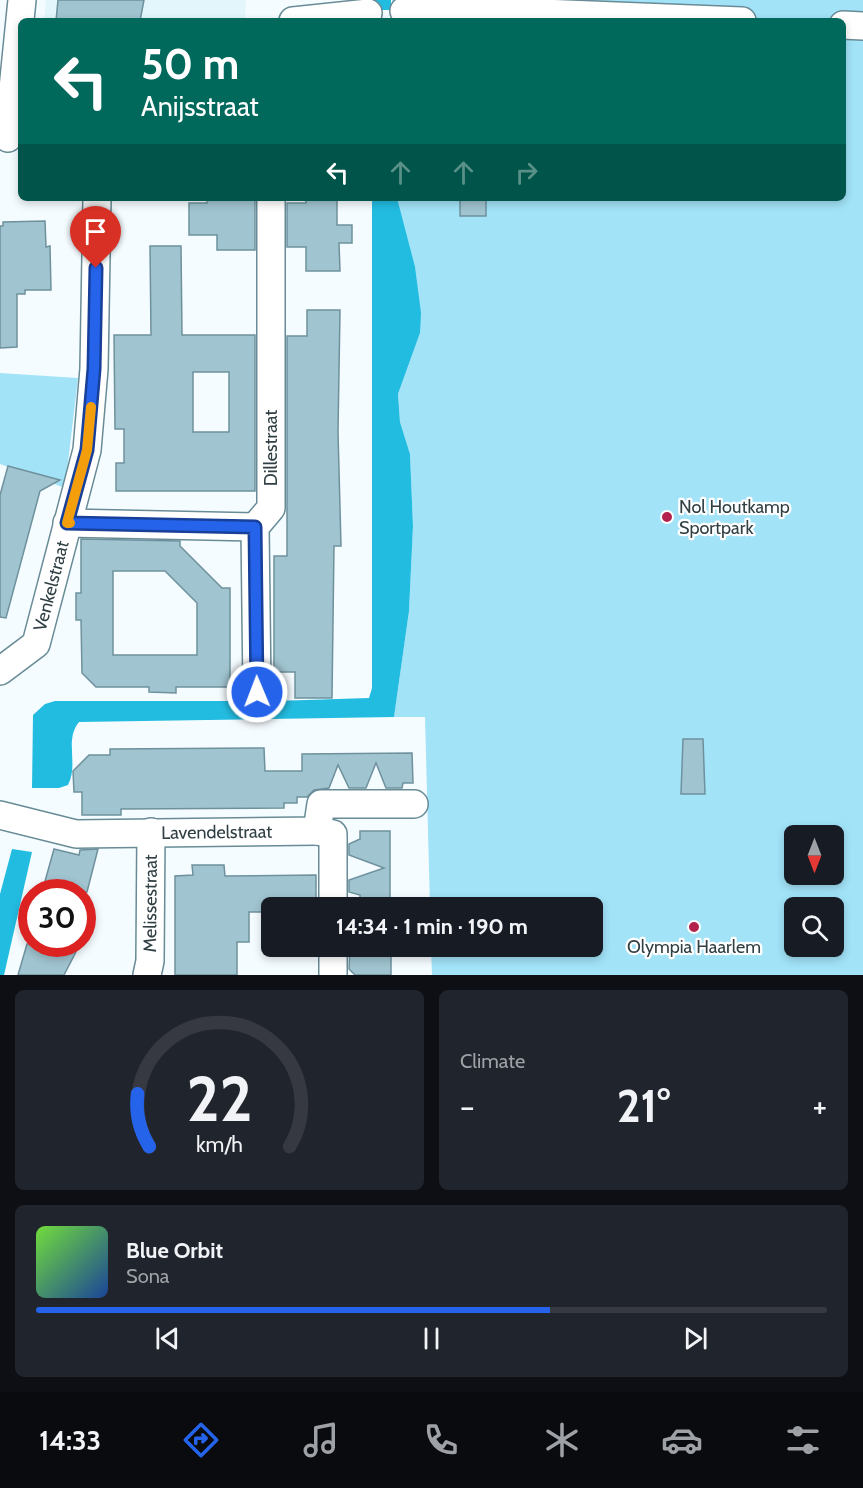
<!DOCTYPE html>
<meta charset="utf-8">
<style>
:root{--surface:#171b24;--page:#20242c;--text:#f1f3f6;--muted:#9ea1a6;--line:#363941;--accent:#2563eb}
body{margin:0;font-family:Cabin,sans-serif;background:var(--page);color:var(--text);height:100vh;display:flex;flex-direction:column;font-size:22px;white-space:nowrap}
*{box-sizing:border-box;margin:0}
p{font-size:20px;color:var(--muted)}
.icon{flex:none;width:33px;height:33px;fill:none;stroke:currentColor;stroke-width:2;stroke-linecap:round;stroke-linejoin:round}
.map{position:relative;height:975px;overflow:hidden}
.panel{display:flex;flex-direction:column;gap:15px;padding:15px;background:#0d0f14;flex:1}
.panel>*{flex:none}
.banner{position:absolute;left:18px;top:18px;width:828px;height:183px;border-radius:9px;box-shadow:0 3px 9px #0003;background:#00695c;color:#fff;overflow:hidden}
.needle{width:39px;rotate:180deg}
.tools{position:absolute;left:784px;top:825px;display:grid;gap:12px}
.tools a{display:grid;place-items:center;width:60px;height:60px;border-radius:9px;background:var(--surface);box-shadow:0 3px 9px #0003;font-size:30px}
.speed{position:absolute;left:18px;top:879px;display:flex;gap:12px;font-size:30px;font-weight:700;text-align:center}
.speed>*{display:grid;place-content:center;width:78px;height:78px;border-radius:50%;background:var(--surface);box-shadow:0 3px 9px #0003;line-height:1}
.speed .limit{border:9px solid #d22;background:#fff;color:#111}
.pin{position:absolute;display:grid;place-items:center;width:51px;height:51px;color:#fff;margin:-62px -26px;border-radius:50% 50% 50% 0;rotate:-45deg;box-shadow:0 0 6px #0007}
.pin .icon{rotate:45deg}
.me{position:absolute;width:66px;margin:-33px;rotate:359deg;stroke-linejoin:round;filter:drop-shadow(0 0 4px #0008)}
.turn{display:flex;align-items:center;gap:21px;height:126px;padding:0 24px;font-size:27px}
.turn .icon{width:78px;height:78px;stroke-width:2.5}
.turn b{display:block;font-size:42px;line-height:51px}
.lanes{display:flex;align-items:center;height:57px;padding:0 24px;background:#0003;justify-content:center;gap:30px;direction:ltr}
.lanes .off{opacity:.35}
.big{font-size:45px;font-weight:700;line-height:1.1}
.panel .tile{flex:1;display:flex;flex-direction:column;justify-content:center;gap:9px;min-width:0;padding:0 21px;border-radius:9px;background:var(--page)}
.panel .dial{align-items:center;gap:0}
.dial svg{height:156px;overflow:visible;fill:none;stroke:var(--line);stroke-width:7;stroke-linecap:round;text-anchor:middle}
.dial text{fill:var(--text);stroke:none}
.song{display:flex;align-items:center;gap:18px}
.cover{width:72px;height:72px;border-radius:9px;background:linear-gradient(135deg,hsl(100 70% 55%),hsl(220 70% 35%))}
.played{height:6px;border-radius:3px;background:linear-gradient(90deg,var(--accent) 65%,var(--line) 65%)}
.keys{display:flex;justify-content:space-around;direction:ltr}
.heat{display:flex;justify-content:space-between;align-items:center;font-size:33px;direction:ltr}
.panel .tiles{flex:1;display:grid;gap:15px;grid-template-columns:1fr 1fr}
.tile:last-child{grid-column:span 2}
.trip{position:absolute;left:261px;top:897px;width:342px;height:60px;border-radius:9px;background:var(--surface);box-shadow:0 3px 9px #0003;font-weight:700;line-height:60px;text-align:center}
.tabs{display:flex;height:96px;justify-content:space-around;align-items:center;background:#090b0e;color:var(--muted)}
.tabs .icon{width:42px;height:42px}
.tabs .on{color:var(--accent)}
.tabs b{font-size:27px;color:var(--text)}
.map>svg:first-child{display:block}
.built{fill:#e3f6fc}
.green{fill:#a2e3f8;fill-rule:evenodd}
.water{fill:#23bce1}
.building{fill:#a0c4d0;stroke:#6e919d;stroke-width:1.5;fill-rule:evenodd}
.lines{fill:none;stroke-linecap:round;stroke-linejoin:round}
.minor-casing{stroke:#688b96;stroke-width:30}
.minor{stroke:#fff;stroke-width:27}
.route-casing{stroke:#184099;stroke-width:15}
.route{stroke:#2563eb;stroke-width:10}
.slow{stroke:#f59e0b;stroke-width:10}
.poi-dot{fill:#b3224d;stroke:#fff;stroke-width:2}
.labels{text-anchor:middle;stroke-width:4.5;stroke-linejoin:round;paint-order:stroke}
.street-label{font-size:18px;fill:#303f44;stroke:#fff}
.poi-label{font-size:18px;fill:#303f44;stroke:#fff;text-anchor:start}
</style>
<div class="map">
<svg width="863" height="975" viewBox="0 0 863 975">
<rect width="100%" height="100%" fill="#f5fcff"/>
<path class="built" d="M 46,0 L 246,0 L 245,20 L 44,21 Z"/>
<g class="green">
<path d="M 392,0 L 863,0 L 863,975 L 432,975 L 431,947 L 592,946 L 592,908 L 430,907 L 425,717 L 394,717 L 409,611 L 413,526 L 410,454 L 400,422 L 398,394 L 420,333 L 397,198 L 843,198 L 843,21 L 474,21 L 392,10 ZM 795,836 L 834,836 L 834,874 L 795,874 ZM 795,908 L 834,908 L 834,946 L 795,946 Z"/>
<path d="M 0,373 L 78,378 L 65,488 L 0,464 Z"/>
</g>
<g class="water">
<rect x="370" y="0" width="21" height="10"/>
<path d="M 372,198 L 397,198 L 415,267 L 421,313 L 420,333 L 398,394 L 400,422 L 410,454 L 413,526 L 409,611 L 394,717 L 79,722 C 64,740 79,764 68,785 L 59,788 L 32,788 L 33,715 L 45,704 L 55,701 L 274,701 L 369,698 L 372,688 Z"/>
<path d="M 12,849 L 32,852 L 4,975 L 0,975 L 0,894 Z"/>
</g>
<g class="building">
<path d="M 58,0 L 144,0 L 140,21 L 56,21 Z"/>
<path d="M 207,198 L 255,198 L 255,250 L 217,250 L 217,235 L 189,235 L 189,203 L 207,203 Z"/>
<path d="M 306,198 L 337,198 L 337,225 L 352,225 L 352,243 L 339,243 L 340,271 L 306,271 L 306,247 L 287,247 L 287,203 L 306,203 Z"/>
<rect x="460" y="198" width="26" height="18"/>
<path d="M 45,221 L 46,247 L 50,246 L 51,290 L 25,290 L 25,294 L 17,294 L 17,347 L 0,348 L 0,226 L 3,226 L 3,222 Z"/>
<path d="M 150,246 L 181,246 L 182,335 L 255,335 L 255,491 L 116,491 L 116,463 L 124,463 L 124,429 L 115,429 L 114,335 L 151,335 ZM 193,372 L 229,372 L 229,432 L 193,432 Z"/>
<path d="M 307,310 L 340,310 L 338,432 L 341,546 L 334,546 L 332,698 L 295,698 L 295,672 L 274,672 L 274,556 L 287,556 L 287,336 L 307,336 Z"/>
<path d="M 8,466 L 60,480 L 40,491 L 6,618 L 0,617 L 0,495 Z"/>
<path d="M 81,539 L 180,541 L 180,546 L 222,588 L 230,588 L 230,687 L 176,687 L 176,693 L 149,692 L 149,687 L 96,687 L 82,673 L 81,620 L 76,620 L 76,593 L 81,593 ZM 113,571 L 165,571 L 197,603 L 197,655 L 113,655 Z"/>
<path d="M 683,739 L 703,739 L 705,794 L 681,794 Z"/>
<path d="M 264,748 L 265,771 L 302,771 L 302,754 L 412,753 L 413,783 L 403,783 L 402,788 L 386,788 L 376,763 L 366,788 L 349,788 L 338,765 L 329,788 L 314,790 L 307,797 L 297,797 L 297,803 L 284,803 L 284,808 L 121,809 L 121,815 L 82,815 L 82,792 L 74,792 L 73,771 L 89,755 L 110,755 L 110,749 Z"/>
<path d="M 360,831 L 390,831 L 390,908 L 360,908 L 360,895 L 349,892 L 349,880 L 384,868 L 349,855 L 349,844 L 360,839 Z"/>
<path d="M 54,849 L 79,855 L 80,850 L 98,849 L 87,892 L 42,892 Z"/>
<path d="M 192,865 L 224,865 L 225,876 L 316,875 L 316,908 L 272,908 L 272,912 L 249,912 L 249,942 L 237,942 L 237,975 L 175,975 L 175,876 L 193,875 Z"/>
<path d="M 27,944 L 80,944 L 64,975 L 18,975 Z"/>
<path d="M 350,946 L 391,946 L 391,975 L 355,975 L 349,969 Z"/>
</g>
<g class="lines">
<defs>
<g id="minor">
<path d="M 404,11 L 441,9 L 742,21"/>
<path d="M 293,21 L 368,13"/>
<path d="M 843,25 L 863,26"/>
<path d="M 8,138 L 22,0"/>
<path d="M 67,523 L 255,527"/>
<path id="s1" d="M 0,671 L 36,644 L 87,450 L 94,369 L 97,198"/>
<path d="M 257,692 L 255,527 L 271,508 L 271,198"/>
<path id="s2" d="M 0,815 L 76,834 L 317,831 L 321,804 L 414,804"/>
<path d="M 317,831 L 333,834 L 333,908"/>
<path d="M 333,946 L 333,975"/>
<path id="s3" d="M 147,975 L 150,961 L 151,832"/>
</g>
</defs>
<use href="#minor" class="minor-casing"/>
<use href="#minor" class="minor"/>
</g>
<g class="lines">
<defs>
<path id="route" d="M 96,268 L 94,369 L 87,450 L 67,523 L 255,527 L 257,692"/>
</defs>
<use href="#route" class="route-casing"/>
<use href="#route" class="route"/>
<path class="slow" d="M 70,523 L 67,523 L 87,450 L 91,407"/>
</g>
<g class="poi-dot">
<circle cx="667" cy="517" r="6"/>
<circle cx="694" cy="927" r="6"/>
</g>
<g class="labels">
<g class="street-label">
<text transform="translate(271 448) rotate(-90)" y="6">Dillestraat</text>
<text dy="6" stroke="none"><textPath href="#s1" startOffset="105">Venkelstraat</textPath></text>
<text dy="6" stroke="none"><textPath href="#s2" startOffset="219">Lavendelstraat</textPath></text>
<text dy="6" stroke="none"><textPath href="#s3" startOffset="72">Melissestraat</textPath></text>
</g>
<g class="poi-label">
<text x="679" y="513">Nol Houtkamp<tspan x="679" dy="21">Sportpark</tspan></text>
<text x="694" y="953" text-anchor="middle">Olympia Haarlem</text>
</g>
</g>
</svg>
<div class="tools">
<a><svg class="needle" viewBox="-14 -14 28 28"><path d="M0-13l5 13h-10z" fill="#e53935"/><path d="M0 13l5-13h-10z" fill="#9ea1a6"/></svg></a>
<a><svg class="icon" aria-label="search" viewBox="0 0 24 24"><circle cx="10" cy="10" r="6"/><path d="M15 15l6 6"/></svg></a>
</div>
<div class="speed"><div class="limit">30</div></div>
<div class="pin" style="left:96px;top:268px;background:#d93025"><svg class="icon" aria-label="arrive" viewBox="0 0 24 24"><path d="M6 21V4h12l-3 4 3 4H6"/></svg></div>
<svg class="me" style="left:257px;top:692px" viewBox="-20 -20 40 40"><circle r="17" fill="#2563eb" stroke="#fff" stroke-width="3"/><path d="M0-11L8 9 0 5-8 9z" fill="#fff"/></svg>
<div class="trip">14:34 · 1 min · 190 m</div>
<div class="banner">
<div class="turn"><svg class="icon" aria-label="left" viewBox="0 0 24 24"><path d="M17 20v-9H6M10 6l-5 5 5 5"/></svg><div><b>50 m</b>Anijsstraat</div></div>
<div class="lanes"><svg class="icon" aria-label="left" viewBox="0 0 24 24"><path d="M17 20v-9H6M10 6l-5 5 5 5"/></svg><svg class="icon off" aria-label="ahead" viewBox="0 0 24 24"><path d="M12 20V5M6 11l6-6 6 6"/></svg><svg class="icon off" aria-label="ahead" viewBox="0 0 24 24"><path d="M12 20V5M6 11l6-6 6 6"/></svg><svg class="icon off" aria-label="right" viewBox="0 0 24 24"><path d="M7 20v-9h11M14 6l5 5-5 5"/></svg></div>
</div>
</div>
<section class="panel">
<div class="tiles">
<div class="tile dial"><svg viewBox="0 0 100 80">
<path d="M14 69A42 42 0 1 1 86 69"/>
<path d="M14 69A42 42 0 0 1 8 42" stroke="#2563eb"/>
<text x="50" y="56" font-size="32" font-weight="700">22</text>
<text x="50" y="72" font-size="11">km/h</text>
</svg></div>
<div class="tile"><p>Climate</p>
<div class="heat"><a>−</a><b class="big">21°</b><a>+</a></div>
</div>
<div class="tile">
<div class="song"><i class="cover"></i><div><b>Blue Orbit</b><p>Sona</p></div></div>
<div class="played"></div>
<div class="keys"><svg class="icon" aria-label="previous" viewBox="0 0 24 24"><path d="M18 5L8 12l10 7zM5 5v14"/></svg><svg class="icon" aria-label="pause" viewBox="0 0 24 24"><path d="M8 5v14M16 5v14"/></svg><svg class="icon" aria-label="next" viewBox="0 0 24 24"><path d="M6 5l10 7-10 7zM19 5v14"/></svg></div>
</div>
</div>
</section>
<nav class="tabs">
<b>14:33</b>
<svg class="icon on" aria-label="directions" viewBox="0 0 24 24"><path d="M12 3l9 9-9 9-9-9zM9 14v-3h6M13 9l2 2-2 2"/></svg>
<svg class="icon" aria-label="music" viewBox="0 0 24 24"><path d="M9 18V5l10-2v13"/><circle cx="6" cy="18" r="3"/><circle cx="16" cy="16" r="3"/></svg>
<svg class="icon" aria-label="phone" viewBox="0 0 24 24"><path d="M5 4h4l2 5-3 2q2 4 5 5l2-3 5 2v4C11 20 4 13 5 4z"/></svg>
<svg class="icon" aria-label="climate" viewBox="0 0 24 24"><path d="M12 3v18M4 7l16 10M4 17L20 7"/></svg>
<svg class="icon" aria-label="car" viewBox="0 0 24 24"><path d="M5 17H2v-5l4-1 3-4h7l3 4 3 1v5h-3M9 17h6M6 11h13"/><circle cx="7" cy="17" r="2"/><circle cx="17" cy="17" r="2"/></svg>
<svg class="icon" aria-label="filters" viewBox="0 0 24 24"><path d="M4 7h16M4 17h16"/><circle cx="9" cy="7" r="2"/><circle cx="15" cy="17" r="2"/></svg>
</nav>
